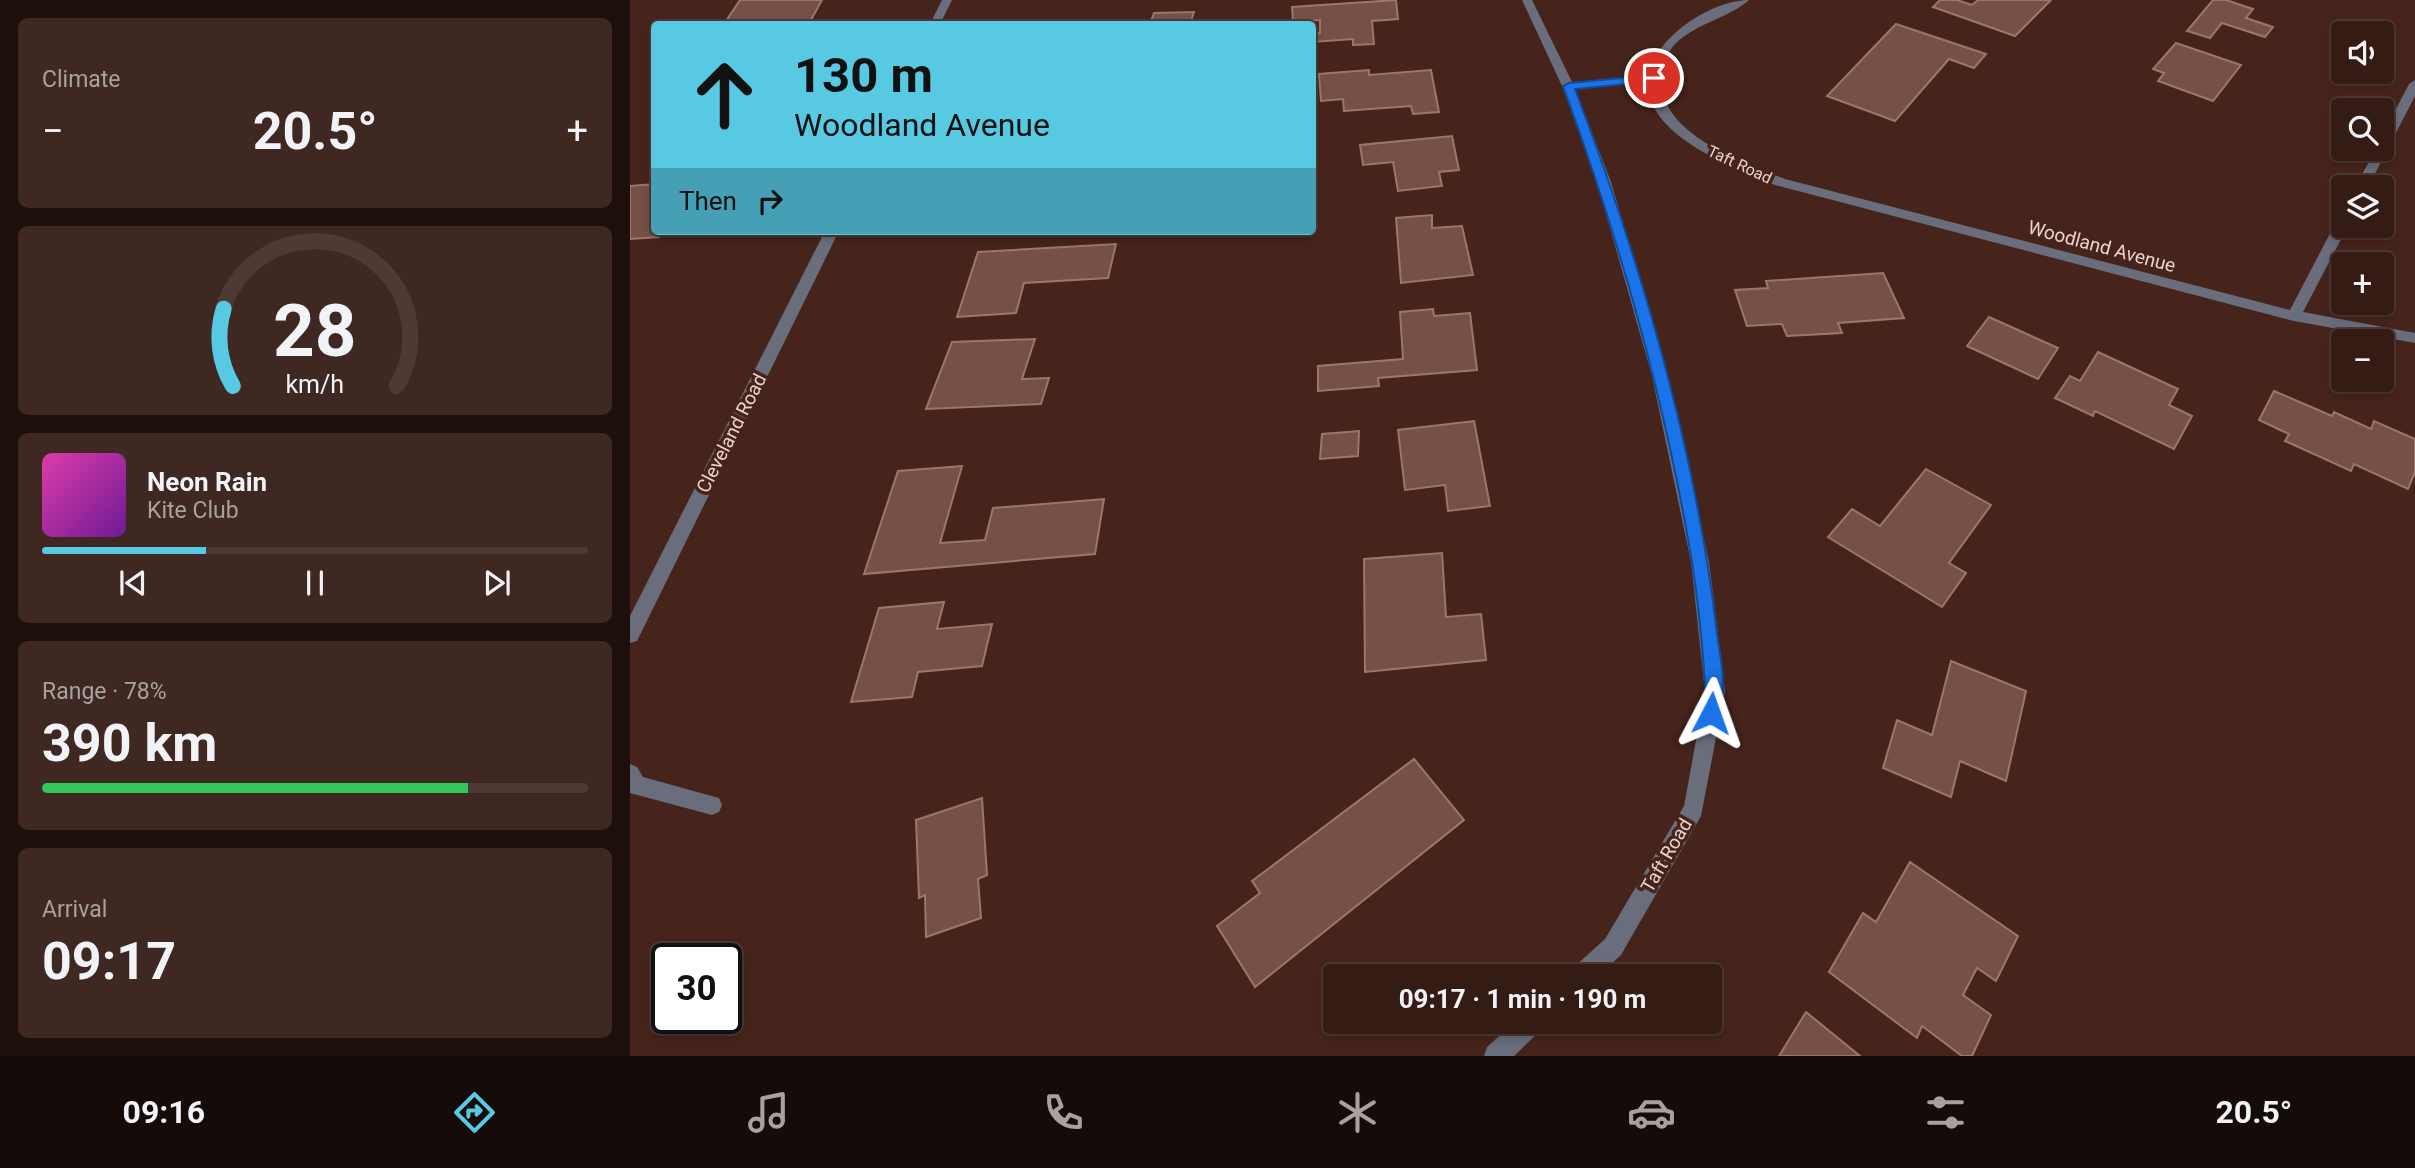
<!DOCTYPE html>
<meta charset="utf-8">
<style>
:root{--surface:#341b14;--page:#3f2822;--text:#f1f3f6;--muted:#a9a1a0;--line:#4e3934;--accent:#57c9e3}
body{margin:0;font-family:Roboto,sans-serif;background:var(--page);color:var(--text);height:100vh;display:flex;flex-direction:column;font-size:26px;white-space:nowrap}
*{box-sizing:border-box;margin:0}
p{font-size:23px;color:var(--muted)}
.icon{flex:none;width:38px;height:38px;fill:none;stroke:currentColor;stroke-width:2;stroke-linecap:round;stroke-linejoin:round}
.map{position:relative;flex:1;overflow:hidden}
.details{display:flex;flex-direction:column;gap:18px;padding:18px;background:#1d0f0b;width:630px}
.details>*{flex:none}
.banner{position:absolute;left:21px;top:21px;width:665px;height:214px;border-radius:7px;box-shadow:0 4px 10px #0003,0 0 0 2px var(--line);background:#57c9e3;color:#111;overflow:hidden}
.controls{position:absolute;left:1701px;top:21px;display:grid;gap:14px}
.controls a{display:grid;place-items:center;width:63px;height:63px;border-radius:7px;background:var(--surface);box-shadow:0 4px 10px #0003,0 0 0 2px var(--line);font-size:35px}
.speed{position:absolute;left:21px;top:943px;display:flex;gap:14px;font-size:35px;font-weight:700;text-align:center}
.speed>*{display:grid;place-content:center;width:91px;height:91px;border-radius:50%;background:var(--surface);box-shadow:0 4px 10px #0003,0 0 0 2px var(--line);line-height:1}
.speed .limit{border:4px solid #111;border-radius:10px;background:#fff;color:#111}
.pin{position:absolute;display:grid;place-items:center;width:60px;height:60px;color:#fff;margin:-30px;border:4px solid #fff;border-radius:50%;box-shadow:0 2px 7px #0007}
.me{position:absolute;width:77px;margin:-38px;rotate:4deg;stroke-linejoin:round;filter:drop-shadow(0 0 5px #0008)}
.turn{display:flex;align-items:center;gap:24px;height:147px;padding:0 28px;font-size:32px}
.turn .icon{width:91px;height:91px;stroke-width:2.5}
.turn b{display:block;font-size:49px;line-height:60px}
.then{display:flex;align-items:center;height:66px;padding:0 28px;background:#0003;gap:14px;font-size:26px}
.big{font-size:52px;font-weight:700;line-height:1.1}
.details .card{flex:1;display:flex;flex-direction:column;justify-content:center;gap:10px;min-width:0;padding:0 24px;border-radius:10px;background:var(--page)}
.details .dial{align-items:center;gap:0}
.dial svg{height:182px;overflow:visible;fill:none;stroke:var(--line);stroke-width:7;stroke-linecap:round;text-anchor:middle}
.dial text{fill:var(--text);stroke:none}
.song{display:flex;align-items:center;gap:21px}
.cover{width:84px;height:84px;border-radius:10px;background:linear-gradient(135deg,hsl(320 70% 55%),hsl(280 70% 35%))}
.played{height:7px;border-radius:4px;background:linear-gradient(90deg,var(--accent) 30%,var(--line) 30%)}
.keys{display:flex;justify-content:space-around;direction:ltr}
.heat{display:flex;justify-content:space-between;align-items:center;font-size:38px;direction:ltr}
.charge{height:10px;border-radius:5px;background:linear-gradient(90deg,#34c759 78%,var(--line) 0)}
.trip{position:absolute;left:693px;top:964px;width:399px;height:70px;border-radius:7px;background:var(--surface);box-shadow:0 4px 10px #0003,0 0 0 2px var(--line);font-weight:700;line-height:70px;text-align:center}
.menu{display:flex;height:112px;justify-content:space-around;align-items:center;background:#150b08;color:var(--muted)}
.menu .icon{width:49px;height:49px}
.menu .current{color:var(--accent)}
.menu b{font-size:32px;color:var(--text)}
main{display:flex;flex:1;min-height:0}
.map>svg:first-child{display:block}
.building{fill:#765046;stroke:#9e756a;stroke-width:2}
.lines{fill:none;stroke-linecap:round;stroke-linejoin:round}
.minor{fill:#696d7c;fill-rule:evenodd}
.route{fill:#1a73e8;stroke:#114b97;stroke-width:2}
.labels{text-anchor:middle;stroke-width:7;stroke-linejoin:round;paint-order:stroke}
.far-street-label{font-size:16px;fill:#ead2cc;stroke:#46241b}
.street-label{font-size:19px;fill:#ead2cc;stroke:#46241b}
</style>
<main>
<section class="details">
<div class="card"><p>Climate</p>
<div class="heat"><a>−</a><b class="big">20.5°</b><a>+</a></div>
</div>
<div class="card dial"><svg viewBox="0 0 100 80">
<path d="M14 69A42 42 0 1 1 86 69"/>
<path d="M14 69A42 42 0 0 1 10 35" stroke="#57c9e3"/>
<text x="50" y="56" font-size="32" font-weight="700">28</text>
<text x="50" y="72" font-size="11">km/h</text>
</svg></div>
<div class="card">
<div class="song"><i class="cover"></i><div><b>Neon Rain</b><p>Kite Club</p></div></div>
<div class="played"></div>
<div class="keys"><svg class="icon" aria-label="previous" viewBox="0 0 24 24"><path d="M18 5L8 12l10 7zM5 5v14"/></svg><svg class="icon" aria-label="pause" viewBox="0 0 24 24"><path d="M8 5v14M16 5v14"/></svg><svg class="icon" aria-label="next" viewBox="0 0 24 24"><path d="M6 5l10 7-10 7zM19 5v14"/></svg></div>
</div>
<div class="card"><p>Range · 78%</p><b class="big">390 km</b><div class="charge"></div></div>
<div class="card"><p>Arrival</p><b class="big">09:17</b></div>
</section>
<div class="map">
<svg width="1785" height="1056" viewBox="0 0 1785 1056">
<rect width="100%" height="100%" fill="#46241b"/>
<g class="building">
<path d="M 110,0 L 192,0 L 181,20 L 94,24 Z"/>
<path d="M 766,0 L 768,19 L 742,21 L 744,44 L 723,45 L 723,39 L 682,42 L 682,34 L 690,33 L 690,20 L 663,22 L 662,7 Z"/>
<path d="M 1310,0 L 1327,0 L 1342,5 L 1348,0 L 1421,0 L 1385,36 L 1303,7 Z"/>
<path d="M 1583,0 L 1596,0 L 1623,9 L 1616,18 L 1643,27 L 1635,37 L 1592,23 L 1580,38 L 1557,31 Z"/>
<path d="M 564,12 L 560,24 L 520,24 L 524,13 Z"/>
<path d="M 1266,24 L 1356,54 L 1344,68 L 1319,59 L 1265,121 L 1197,96 Z"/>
<path d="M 1546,43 L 1611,65 L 1583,101 L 1528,81 L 1534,73 L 1523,69 Z"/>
<path d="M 739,70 L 739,75 L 801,70 L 809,112 L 783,114 L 781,106 L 714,111 L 713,99 L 691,101 L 689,74 Z"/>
<path d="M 822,136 L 829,170 L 809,172 L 812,186 L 768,191 L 763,162 L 733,165 L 730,145 Z"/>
<path d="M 24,184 L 24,231 L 33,231 L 29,237 L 0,239 L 0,186 Z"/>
<path d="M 802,215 L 802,228 L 832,226 L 843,275 L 771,283 L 766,218 Z"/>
<path d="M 486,244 L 478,278 L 394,283 L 386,313 L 327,317 L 348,252 Z"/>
<path d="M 1253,273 L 1274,318 L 1208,323 L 1212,333 L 1157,336 L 1152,324 L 1117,326 L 1105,290 L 1138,288 L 1136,281 Z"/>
<path d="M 803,309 L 804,316 L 840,313 L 847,370 L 748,378 L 749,386 L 688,391 L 688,366 L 773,359 L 770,312 Z"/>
<path d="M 1359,317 L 1428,348 L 1408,379 L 1337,346 Z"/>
<path d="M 405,339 L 392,379 L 419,378 L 411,404 L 296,409 L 322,342 Z"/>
<path d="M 1468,352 L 1548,389 L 1539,405 L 1562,416 L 1544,449 L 1465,411 L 1463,416 L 1425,398 L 1440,376 L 1450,381 Z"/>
<path d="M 1644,391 L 1702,416 L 1704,412 L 1741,429 L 1744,421 L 1785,439 L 1785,472 L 1778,489 L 1724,464 L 1721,471 L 1655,441 L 1659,434 L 1629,420 Z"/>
<path d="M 844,421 L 860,506 L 818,511 L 815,485 L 775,490 L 768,430 Z"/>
<path d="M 729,431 L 728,456 L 690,459 L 692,434 Z"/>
<path d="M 332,466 L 310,543 L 355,540 L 363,508 L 474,499 L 465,554 L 234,574 L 268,471 Z"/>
<path d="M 1296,469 L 1361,505 L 1319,563 L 1336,573 L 1312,607 L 1198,537 L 1222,509 L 1250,526 Z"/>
<path d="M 812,553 L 816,617 L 851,614 L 856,660 L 735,672 L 734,559 Z"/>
<path d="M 314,602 L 307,629 L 362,624 L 352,666 L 288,672 L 282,697 L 221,702 L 249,608 Z"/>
<path d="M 1321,661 L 1396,691 L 1376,781 L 1330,761 L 1321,797 L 1253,768 L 1267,720 L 1302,735 Z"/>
<path d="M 784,759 L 834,820 L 625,987 L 587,926 L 630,893 L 622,881 Z"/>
<path d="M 352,798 L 357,875 L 348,879 L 351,918 L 296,937 L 295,895 L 289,898 L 286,820 Z"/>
<path d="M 1280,862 L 1388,936 L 1366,981 L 1347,968 L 1333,995 L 1361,1015 L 1342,1056 L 1332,1056 L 1292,1026 L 1287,1038 L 1199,972 L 1233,913 L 1246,922 Z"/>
<path d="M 1176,1012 L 1230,1056 L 1149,1056 Z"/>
</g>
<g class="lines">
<g class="minor">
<path d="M 312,0 L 322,0 L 310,24 L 300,24 Z"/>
<path d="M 892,0 L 902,0 L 942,82 L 1020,75 C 1025,36 1083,0 1119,0 C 1099,18 1067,23 1046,43 C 1037,52 1033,65 1032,77 C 1026,132 1113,163 1155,179 L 1660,310 L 1706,222 L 1713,218 L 1713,226 L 1718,226 L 1673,312 L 1785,333 L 1785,343 L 1664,321 L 1145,185 C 1107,170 1013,134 1019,82 L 945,89 L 981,182 L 1038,376 L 1079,562 L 1095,691 L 1071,816 L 991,955 L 968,976 L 939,976 L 943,968 L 975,939 L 1054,806 L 1075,691 L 1061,562 L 1022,376 L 967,182 L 932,86 Z"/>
<path d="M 1785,80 L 1785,96 L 1738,187 L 1725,187 L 1746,149 L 1752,149 L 1752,136 L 1779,84 Z"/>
<path d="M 195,231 L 209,231 L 7,641 L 0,643 L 0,616 Z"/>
<path d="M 0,764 L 7,767 L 13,777 L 89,798 L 92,805 L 89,812 L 82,815 L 0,793 Z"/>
<path d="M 885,1022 L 915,1022 L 911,1030 L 884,1056 L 854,1056 L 857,1047 Z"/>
</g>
</g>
<path class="route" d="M 1024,75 L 1027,76 L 1027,81 L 945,89 C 1010,260 1064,443 1086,625 C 1089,655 1100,691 1087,719 L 1081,722 L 1074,719 C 1070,709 1076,699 1075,688 C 1073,647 1068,603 1062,562 C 1035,400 989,239 933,86 L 939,83 Z"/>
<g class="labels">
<g class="far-street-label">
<text transform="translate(1110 164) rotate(25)" y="6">Taft Road</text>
</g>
<g class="street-label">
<text transform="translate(1472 246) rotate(15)" y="7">Woodland Avenue</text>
<text transform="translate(101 433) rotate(-63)" y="7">Cleveland Road</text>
<text transform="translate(1036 855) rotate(-60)" y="7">Taft Road</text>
</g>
</g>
</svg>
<div class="controls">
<a><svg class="icon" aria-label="sound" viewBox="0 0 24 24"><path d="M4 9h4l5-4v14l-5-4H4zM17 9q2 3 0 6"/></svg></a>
<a><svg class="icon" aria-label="search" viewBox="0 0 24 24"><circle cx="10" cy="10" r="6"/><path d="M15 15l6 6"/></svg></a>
<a><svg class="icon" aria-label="layers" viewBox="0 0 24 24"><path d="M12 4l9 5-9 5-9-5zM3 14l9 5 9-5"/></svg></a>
<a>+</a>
<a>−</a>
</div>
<div class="speed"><div class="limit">30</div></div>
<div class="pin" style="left:1024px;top:78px;background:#d93025"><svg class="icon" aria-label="arrive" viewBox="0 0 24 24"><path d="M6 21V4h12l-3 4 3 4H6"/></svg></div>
<svg class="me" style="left:1081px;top:713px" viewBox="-20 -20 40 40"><path d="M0-17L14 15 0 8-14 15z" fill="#1a73e8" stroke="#fff" stroke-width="4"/></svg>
<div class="trip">09:17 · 1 min · 190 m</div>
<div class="banner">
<div class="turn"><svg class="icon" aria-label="ahead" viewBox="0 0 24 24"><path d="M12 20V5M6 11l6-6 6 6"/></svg><div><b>130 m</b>Woodland Avenue</div></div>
<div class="then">Then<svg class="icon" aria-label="right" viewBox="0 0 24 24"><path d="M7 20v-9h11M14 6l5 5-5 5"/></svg></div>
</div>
</div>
</main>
<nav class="menu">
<b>09:16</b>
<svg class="icon current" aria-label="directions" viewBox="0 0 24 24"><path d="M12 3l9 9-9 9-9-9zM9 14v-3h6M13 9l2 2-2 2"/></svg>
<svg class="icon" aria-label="music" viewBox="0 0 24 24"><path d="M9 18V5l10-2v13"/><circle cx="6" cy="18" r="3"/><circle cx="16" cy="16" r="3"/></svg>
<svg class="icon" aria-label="phone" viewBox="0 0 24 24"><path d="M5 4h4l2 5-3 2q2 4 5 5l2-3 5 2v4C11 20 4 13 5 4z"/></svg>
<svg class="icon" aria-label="climate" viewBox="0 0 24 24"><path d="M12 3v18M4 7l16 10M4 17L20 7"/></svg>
<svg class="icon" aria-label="car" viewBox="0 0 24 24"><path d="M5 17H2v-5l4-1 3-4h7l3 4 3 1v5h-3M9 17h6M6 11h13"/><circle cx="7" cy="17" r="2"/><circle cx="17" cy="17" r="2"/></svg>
<svg class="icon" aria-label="filters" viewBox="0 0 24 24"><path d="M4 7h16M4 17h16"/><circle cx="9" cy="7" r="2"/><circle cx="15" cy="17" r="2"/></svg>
<b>20.5°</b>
</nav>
